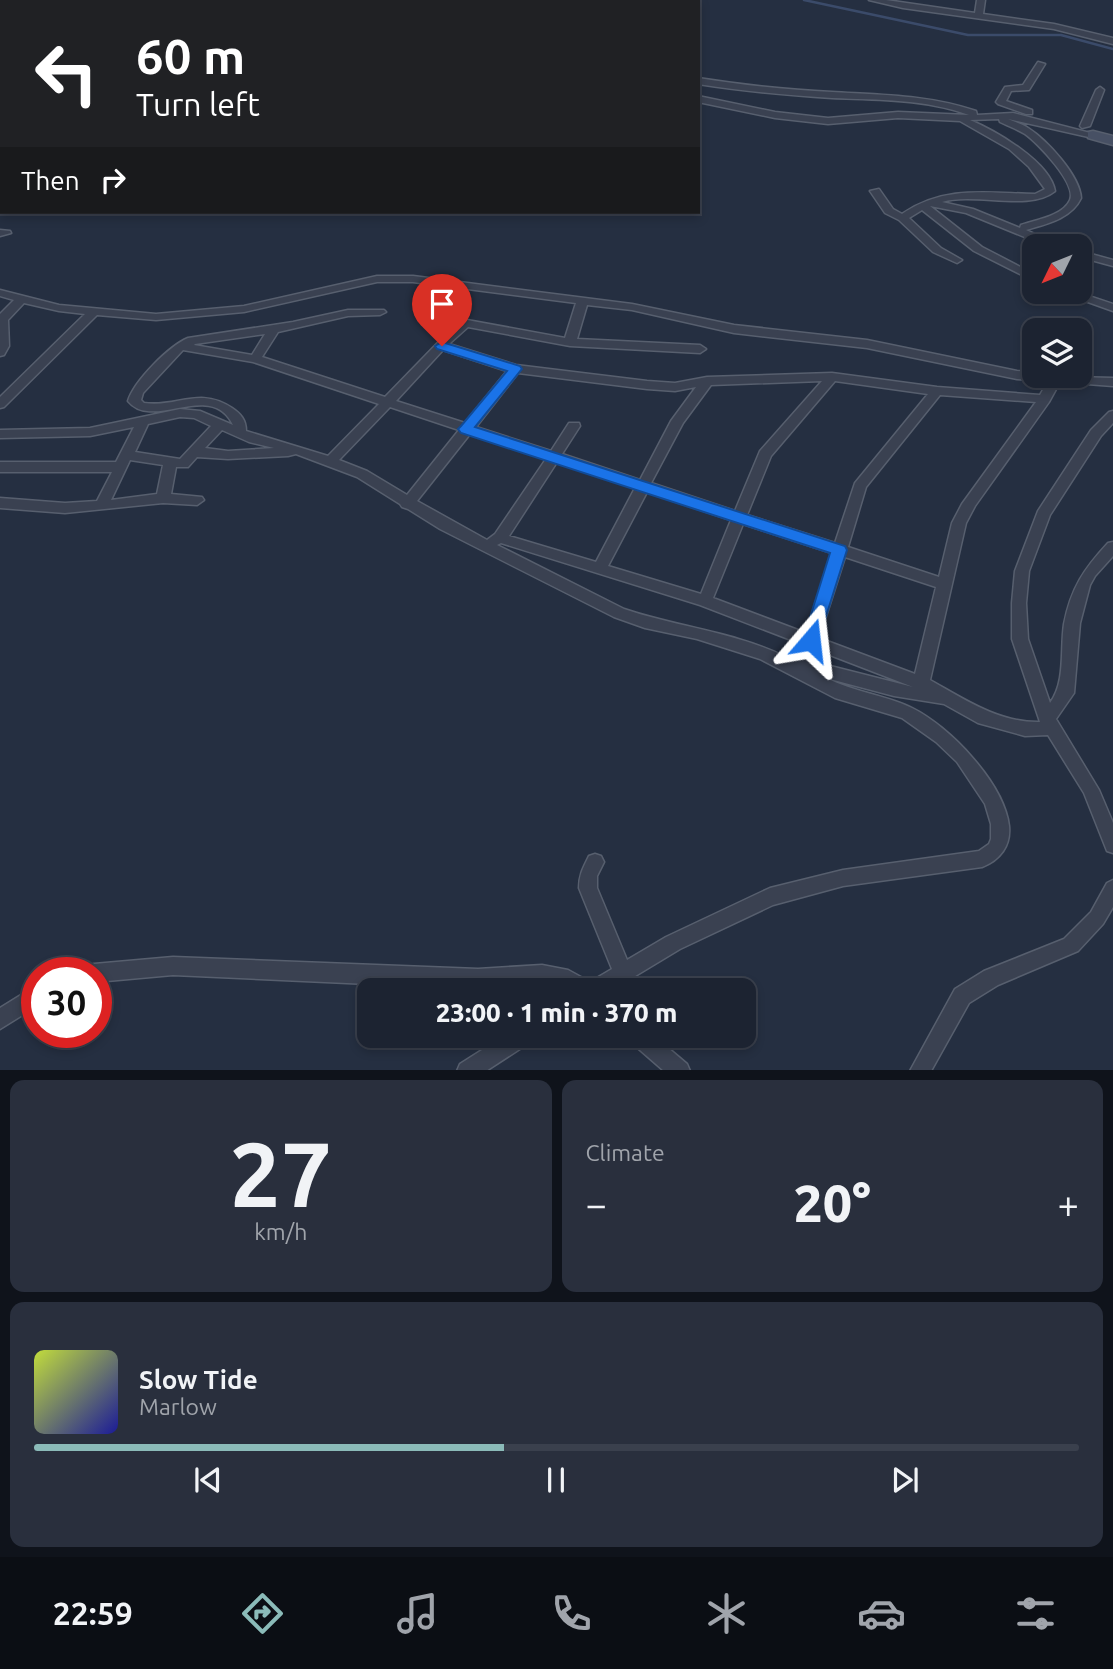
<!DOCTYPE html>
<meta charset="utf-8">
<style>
:root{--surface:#1c2331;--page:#292f3d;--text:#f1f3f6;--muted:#a0a4ab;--line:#3a404d;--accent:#8bbbb9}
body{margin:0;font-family:Ubuntu,sans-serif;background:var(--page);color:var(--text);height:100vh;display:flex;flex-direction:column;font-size:26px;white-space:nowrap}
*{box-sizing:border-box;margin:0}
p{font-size:23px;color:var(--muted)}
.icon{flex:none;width:38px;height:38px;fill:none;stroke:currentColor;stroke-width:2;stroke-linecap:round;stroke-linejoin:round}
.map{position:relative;height:1070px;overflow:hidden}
.panel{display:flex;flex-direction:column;gap:10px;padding:10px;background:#0f131b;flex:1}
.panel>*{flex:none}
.banner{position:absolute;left:0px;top:0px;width:700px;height:214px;box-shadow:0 4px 10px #0003,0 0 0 2px var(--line);background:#202124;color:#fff;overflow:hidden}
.needle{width:46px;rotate:227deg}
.buttons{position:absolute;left:1022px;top:234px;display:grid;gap:14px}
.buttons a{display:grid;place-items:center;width:70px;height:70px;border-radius:14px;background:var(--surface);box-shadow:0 4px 10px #0003,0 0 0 2px var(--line);font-size:35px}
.speed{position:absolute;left:21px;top:957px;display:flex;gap:14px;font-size:35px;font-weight:700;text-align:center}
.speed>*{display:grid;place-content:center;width:91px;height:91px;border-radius:50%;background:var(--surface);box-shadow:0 4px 10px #0003,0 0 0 2px var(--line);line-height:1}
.speed .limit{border:10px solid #d22;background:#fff;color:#111}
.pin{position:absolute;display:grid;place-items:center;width:60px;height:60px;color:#fff;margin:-72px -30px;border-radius:50% 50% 50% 0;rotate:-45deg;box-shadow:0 0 7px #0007}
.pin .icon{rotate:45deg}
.me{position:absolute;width:77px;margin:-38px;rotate:17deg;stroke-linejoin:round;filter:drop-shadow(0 0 5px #0008)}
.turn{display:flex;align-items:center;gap:24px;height:147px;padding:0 21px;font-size:32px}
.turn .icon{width:91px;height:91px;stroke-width:2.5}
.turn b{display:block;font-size:49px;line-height:60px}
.then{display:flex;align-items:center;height:66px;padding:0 21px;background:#0003;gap:14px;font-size:26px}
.big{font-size:52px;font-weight:800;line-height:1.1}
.panel .card{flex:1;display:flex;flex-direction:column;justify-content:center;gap:10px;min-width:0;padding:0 24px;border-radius:14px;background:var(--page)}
.panel .dial{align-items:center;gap:0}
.dial b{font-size:91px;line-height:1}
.song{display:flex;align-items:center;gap:21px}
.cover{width:84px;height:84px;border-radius:10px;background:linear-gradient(135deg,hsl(70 70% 55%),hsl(240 70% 35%))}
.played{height:7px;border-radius:4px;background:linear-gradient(90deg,var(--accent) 45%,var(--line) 45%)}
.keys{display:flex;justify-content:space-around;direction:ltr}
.heat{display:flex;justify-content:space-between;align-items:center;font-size:38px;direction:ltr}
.panel .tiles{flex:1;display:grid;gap:10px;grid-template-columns:1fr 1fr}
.card:last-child{grid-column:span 2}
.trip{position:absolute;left:357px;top:978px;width:399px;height:70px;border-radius:14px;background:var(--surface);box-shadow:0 4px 10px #0003,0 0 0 2px var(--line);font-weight:800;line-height:70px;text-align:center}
.tab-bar{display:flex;height:112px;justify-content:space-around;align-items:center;background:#0b0e14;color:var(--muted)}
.tab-bar .icon{width:49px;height:49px}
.tab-bar .active{color:var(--accent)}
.tab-bar b{font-size:32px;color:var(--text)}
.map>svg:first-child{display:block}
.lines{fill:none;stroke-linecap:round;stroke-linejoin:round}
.stream{stroke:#3b4b6a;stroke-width:2.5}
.street-casing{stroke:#575f6e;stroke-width:3}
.secondary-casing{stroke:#575f6e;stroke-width:3}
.street{fill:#3a4151;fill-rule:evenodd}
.secondary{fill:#475064;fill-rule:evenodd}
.route{fill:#1a73e8;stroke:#114b97;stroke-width:2}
</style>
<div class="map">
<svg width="1113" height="1071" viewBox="0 0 1113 1071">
<rect width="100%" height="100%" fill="#252f41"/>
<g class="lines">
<g class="stream">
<path d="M 510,0 L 515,2"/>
<path d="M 804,0 L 968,35 L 1061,35 L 1113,49"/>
<path d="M 145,2 L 168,0"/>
<path d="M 582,2 L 589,0"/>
</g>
<defs>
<g id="street">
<path d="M 285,0 L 293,0 L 294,2 L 286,2 Z"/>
<path d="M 869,0 L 886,0 L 975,13 L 977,0 L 985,0 L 983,14 L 1054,24 L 1113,38 L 1113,44 L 1054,29 L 903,8 Z"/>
<path d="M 1038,62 L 1045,64 L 1029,90 L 1011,91 L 1006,101 L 1032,110 L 1032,114 L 1026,114 L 998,104 L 996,102 L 1005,87 L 1023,85 Z"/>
<path d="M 698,78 C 743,85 787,90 832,92 C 881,95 930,95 976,111 L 977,115 L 1013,113 L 1098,135 L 1093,138 L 1008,119 C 1015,122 1022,124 1028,128 C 1047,140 1080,176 1081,198 C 1071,219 1046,224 1026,230 L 1064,247 L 1049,247 L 966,213 L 930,206 L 982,247 L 1034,274 L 1034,281 L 974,251 L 922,210 L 909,218 L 941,248 L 962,260 L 957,263 L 933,252 L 899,220 L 885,213 L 870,191 L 879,189 L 893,209 L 902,214 C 944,185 987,193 1035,194 L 1045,189 L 1029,167 L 1009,149 L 960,121 L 898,118 L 828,124 L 775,118 L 698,102 L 698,96 L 775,112 L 828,118 L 898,112 L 969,115 C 926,99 877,100 832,98 C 787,95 742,91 698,84 ZM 999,119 L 1000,122 C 1008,126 1017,129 1025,134 C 1038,143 1077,184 1070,200 C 1063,216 1035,220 1021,225 L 1020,228 L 973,209 L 942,202 C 975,192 1029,212 1055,191 C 1050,162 996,131 970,120 Z"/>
<path d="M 1100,87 L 1104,90 L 1090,126 L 1082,128 L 1080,126 L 1096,90 Z"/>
<rect x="0" y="153" width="2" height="6"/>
<path d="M 0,230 L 10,231 L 11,233 L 0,236 Z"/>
<path d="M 1080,251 L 1113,260 L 1113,266 L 1080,257 Z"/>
<path d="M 377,276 L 413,276 L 632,304 L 734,325 L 867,340 L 1017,371 L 1034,372 L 1034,376 L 1113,378 L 1113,386 L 1060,382 L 1049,402 L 975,506 L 966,523 L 930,680 C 964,699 999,723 1040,722 L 1012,639 L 1012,603 L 1015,571 L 1038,511 L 1091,430 L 1109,412 L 1113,411 L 1113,423 L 1101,436 L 1050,515 L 1029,571 L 1026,603 L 1028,639 L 1050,703 C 1066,681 1060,650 1064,624 C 1071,588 1084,569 1108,543 L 1113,542 L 1113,556 L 1095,576 L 1090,585 L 1080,623 L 1074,693 L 1056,719 L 1099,790 L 1113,823 L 1113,853 L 1107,851 L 1084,793 L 1048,735 L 1025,736 L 978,723 L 944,704 L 894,696 L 826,678 C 854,692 885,695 912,708 C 949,726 1004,783 1009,826 C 1011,846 1000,860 982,867 L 843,886 L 773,905 L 680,949 L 612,990 L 567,990 L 542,983 L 478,989 L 173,975 L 96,982 L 96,973 L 84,973 L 87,966 L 94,964 L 173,957 L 478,969 L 542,965 L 568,970 L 590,982 L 612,969 L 579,888 C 579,875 583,868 589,856 L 595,854 L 601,856 L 604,862 L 597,876 L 597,888 L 627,960 L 666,937 L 770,888 L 843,870 L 979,851 L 989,844 L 991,839 L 991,824 L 985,804 L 957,762 L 936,742 L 902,718 L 835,698 L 760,659 L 697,639 L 645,628 L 614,617 L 440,529 L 408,509 L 402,507 L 400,504 L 357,477 L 296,454 L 288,456 L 228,459 L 197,457 L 188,467 L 176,467 L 171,494 L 202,497 L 204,500 L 197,505 L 163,503 L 65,513 L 0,508 L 0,498 L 65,503 L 97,501 L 112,472 L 0,472 L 0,462 L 116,462 L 134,427 L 90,436 L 0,438 L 0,430 L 90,428 L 180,409 L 200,411 L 233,425 C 211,379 153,432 128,401 C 134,381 169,346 188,338 L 293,322 L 348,310 L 384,310 L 386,312 L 380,315 L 348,316 L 278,332 L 262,357 L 385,397 L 456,324 L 467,320 L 565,338 L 576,303 L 413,282 L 377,282 L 244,312 L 156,320 L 97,315 L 4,407 L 0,408 L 0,397 L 85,314 L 59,311 L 24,303 L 8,320 L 9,346 L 4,355 L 0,356 L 0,314 L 14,300 L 0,296 L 0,290 L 59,305 L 156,314 L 244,306 ZM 587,305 L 632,310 L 734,333 L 867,348 L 1017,379 L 1048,381 L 1040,395 L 937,387 L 832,373 L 707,377 L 675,383 L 647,381 L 516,365 L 449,344 L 468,327 L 570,346 L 700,353 L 706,349 L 700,345 L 577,339 ZM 265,334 L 252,355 L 194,345 L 195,344 ZM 183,350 L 253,362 L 379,404 L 328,456 L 246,431 C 246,420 241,414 232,408 C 199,386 177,408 144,403 L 141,400 L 143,393 ZM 443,350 L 507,371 L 465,423 L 396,401 ZM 518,373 L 647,389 L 675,391 L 696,387 L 671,421 L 640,480 L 562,454 L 580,426 L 579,423 L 569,423 L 551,451 L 476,427 ZM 822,381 L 760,451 L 735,511 L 651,483 L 683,423 L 711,385 ZM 835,381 L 928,394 L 855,483 L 835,543 L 747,515 L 771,456 ZM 940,395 L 1036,402 L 962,504 L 952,523 L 939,577 L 848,547 L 866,487 ZM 390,407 L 459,430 L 407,495 L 367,471 L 339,460 ZM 180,417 L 194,418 L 211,426 L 180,459 L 135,452 L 148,424 ZM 222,430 L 249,442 L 274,448 L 228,451 L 205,448 ZM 470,434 L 546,459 L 495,534 L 487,540 L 417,501 ZM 130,460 L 163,465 L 157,494 L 111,500 ZM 557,462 L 635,488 L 596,562 L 509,536 ZM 647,492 L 731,520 L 701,594 L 608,566 ZM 743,524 L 832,553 L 806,633 L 713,598 ZM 501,543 L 700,605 L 913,687 L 791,656 L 786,657 C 735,632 677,627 624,609 L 497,545 ZM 845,557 L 936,587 L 915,674 L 819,638 Z"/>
<path d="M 1060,292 L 1077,292 L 1113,304 L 1113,311 Z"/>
<path d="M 1113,880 L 1113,907 L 1103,924 L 1078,951 L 998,985 L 969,1003 L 931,1071 L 910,1071 L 955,989 L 984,971 L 1064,939 L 1091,912 L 1107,883 Z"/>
<path d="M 37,985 L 37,1006 L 0,1029 L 0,1008 Z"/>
<path d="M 504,1036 L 532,1036 L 529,1043 L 486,1071 L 457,1071 L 460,1064 Z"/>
<path d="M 629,1036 L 654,1036 L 687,1064 L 690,1071 L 664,1071 L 632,1043 Z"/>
</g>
<path id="secondary" d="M 1093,131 L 1113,136 L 1113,145 L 1088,138 L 1088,132 Z"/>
</defs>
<use href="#street" class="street-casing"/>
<use href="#secondary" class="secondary-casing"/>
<use href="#street" class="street"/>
<use href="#secondary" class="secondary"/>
</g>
<path class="route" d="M 442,342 L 520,366 L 522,369 L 475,427 L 845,546 L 847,550 L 817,645 L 805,645 L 803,640 L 830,553 L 461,433 L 458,429 L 461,426 L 507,371 L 437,349 L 435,346 Z"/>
</svg>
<div class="buttons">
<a><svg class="needle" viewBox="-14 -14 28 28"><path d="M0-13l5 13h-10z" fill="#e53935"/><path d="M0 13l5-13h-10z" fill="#a0a4ab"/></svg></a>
<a><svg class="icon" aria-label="layers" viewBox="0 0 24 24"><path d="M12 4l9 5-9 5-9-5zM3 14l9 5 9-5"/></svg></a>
</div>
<div class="speed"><div class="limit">30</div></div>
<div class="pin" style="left:442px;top:346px;background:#d93025"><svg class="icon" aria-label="arrive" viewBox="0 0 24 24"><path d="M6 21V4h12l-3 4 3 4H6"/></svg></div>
<svg class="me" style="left:811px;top:640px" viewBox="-20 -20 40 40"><path d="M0-17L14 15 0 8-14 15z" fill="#1a73e8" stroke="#fff" stroke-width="4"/></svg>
<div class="trip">23:00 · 1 min · 370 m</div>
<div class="banner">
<div class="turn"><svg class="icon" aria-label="left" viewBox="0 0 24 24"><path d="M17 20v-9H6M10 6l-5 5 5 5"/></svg><div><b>60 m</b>Turn left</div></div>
<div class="then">Then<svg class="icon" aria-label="right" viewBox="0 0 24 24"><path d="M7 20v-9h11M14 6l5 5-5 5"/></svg></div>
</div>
</div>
<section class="panel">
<div class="tiles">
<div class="card dial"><b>27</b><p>km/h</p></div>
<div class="card"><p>Climate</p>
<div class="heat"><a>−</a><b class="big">20°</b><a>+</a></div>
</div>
<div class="card">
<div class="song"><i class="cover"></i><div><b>Slow Tide</b><p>Marlow</p></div></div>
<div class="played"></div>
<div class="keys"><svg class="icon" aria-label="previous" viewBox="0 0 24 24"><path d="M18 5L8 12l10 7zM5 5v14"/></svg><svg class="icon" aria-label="pause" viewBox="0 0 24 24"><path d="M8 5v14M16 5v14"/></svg><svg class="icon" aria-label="next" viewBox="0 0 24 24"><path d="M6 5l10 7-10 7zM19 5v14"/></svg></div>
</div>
</div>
</section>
<nav class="tab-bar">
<b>22:59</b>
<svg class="icon active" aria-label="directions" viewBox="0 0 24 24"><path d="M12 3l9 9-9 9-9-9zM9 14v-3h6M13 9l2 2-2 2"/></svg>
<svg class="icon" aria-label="music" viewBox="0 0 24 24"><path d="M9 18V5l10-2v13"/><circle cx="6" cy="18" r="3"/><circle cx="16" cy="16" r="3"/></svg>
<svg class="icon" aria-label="phone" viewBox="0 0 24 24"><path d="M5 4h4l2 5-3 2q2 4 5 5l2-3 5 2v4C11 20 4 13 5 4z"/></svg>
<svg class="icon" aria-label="climate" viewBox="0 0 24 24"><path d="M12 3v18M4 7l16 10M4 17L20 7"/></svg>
<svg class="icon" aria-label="car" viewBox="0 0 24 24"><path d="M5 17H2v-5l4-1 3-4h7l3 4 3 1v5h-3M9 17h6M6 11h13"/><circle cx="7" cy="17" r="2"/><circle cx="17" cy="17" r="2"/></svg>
<svg class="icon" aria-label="filters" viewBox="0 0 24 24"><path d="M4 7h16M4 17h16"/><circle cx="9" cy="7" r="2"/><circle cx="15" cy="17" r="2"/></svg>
</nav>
